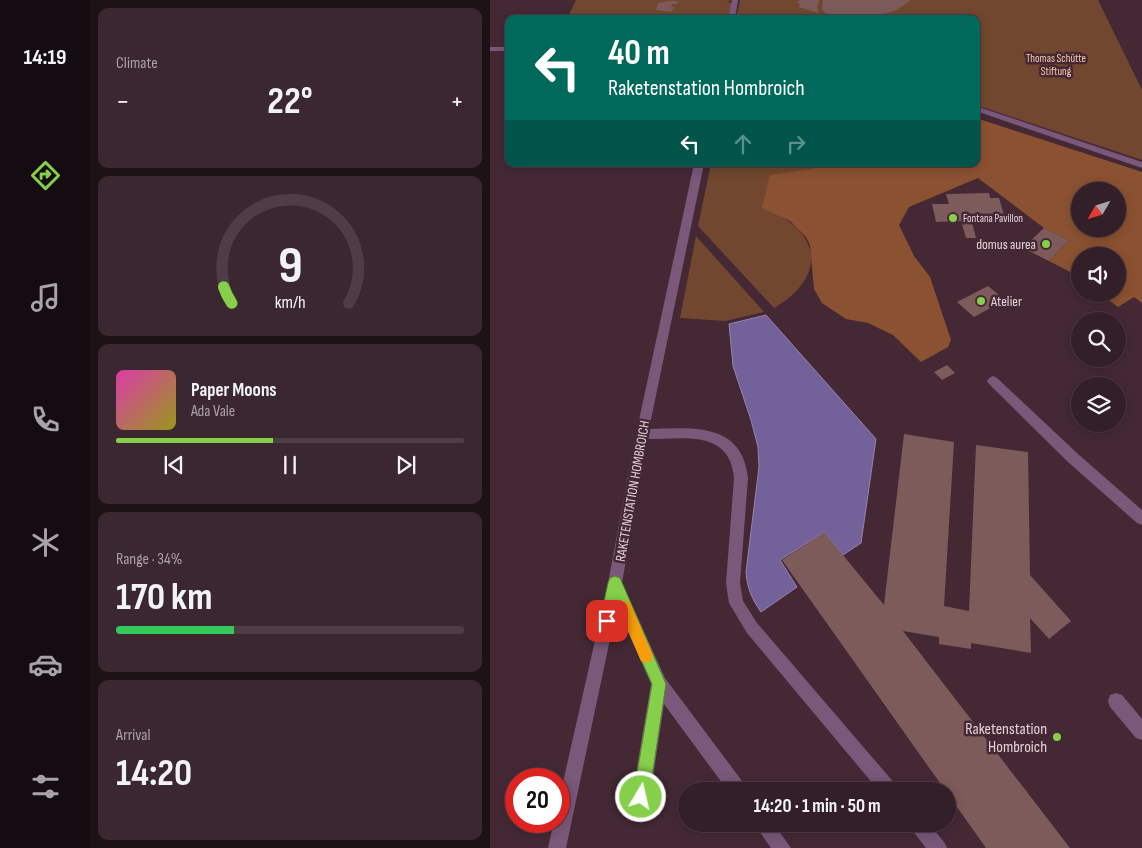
<!DOCTYPE html>
<meta charset="utf-8">
<style>
:root{--surface:#331f27;--page:#3b272f;--text:#f1f3f6;--muted:#a9a2a7;--line:#4e3d44;--accent:#86cf4b}
body{margin:0;font-family:"Sofia Sans Condensed",sans-serif;background:var(--page);color:var(--text);height:100vh;display:flex;flex-direction:column;font-size:19px;white-space:nowrap}
*{box-sizing:border-box;margin:0}
p{font-size:16px;color:var(--muted)}
.icon{flex:none;width:28px;height:28px;fill:none;stroke:currentColor;stroke-width:2;stroke-linecap:round;stroke-linejoin:round}
.map{position:relative;flex:1;overflow:hidden}
.sheet{display:flex;flex-direction:column;gap:8px;padding:8px;background:#1c1115;width:400px}
.sheet>*{flex:none}
.top-card{position:absolute;left:15px;top:15px;width:475px;height:152px;border-radius:10px;box-shadow:0 2px 12px #0003,0 0 0 1px var(--line);background:#00695c;color:#fff;overflow:hidden}
.needle{width:32px;rotate:231deg}
.fabs{position:absolute;left:581px;top:182px;display:grid;gap:10px}
.fabs a{display:grid;place-items:center;width:55px;height:55px;border-radius:50%;background:var(--surface);box-shadow:0 2px 12px #0003,0 0 0 1px var(--line);font-size:25px}
.speed{position:absolute;left:15px;top:768px;display:flex;gap:10px;font-size:25px;font-weight:700;text-align:center}
.speed>*{display:grid;place-content:center;width:65px;height:65px;border-radius:50%;background:var(--surface);box-shadow:0 2px 12px #0003,0 0 0 1px var(--line);line-height:1}
.speed .limit{border:8px solid #d22;background:#fff;color:#111}
.pin{position:absolute;display:grid;place-items:center;width:42px;height:42px;color:#fff;margin:-21px;border-radius:10px;box-shadow:0 2px 8px #0006}
.me{position:absolute;width:55px;margin:-28px;rotate:9deg;stroke-linejoin:round;filter:drop-shadow(0 0 4px #0008)}
.turn{display:flex;align-items:center;gap:18px;height:105px;padding:0 20px;font-size:22px}
.turn .icon{width:65px;height:65px;stroke-width:2.5}
.turn b{display:block;font-size:35px;line-height:42px}
.lanes{display:flex;align-items:center;height:48px;padding:0 20px;background:#0003;justify-content:center;gap:25px;direction:ltr}
.lanes .off{opacity:.35}
.big{font-size:38px;font-weight:700;line-height:1.1}
.sheet .widget{flex:1;display:flex;flex-direction:column;justify-content:center;gap:8px;min-width:0;padding:0 18px;border-radius:10px;background:var(--page)}
.sheet .dial{align-items:center;gap:0}
.dial svg{height:130px;overflow:visible;fill:none;stroke:var(--line);stroke-width:7;stroke-linecap:round;text-anchor:middle}
.dial text{fill:var(--text);stroke:none}
.song{display:flex;align-items:center;gap:15px}
.cover{width:60px;height:60px;border-radius:8px;background:linear-gradient(135deg,hsl(320 70% 55%),hsl(60 70% 35%))}
.played{height:5px;border-radius:2px;background:linear-gradient(90deg,var(--accent) 45%,var(--line) 45%)}
.keys{display:flex;justify-content:space-around;direction:ltr}
.heat{display:flex;justify-content:space-between;align-items:center;font-size:28px;direction:ltr}
.charge{height:8px;border-radius:4px;background:linear-gradient(90deg,#34c759 34%,var(--line) 0)}
.trip{position:absolute;left:188px;top:782px;width:278px;height:50px;border-radius:25px;background:var(--surface);box-shadow:0 2px 12px #0003,0 0 0 1px var(--line);font-weight:700;line-height:50px;text-align:center}
main{display:flex;flex:1;min-height:0}
.tabs{display:flex;flex-direction:column;width:90px;justify-content:space-around;align-items:center;background:#140c10;color:var(--muted)}
.tabs .icon{width:35px;height:35px}
.tabs .selected{color:var(--accent)}
.tabs b{font-size:22px;color:var(--text)}
.map>svg:first-child{display:block}
.green{fill:#71472f}
.forest{fill:#8b5231;fill-rule:evenodd}
.water{fill:#73619a;stroke:#9583ad}
.building{fill:#7d5b5a}
.lines{fill:none;stroke-linecap:round;stroke-linejoin:round}
.minor{fill:#79587a;fill-rule:evenodd}
.route{fill:#86cf4b;stroke:#578731}
.slow{fill:#f59e0b}
.poi-dot{fill:#86cf4b;stroke:#442934;stroke-width:2}
.labels{text-anchor:middle;stroke-width:5;stroke-linejoin:round;paint-order:stroke}
.far-park-label{font-size:11px;fill:#fdc8ab;stroke:#442934}
.far-poi-label{font-size:11px;fill:#e5d2d9;stroke:#442934;text-anchor:start}
.poi-label{font-size:14px;fill:#e5d2d9;stroke:#442934;text-anchor:end}
.street-label{font-size:14px;fill:#e5d2d9;stroke:#442934}
.near-poi-label{font-size:16px;fill:#e5d2d9;stroke:#442934;text-anchor:end}
</style>
<main>
<nav class="tabs">
<b>14:19</b>
<svg class="icon selected" aria-label="directions" viewBox="0 0 24 24"><path d="M12 3l9 9-9 9-9-9zM9 14v-3h6M13 9l2 2-2 2"/></svg>
<svg class="icon" aria-label="music" viewBox="0 0 24 24"><path d="M9 18V5l10-2v13"/><circle cx="6" cy="18" r="3"/><circle cx="16" cy="16" r="3"/></svg>
<svg class="icon" aria-label="phone" viewBox="0 0 24 24"><path d="M5 4h4l2 5-3 2q2 4 5 5l2-3 5 2v4C11 20 4 13 5 4z"/></svg>
<svg class="icon" aria-label="climate" viewBox="0 0 24 24"><path d="M12 3v18M4 7l16 10M4 17L20 7"/></svg>
<svg class="icon" aria-label="car" viewBox="0 0 24 24"><path d="M5 17H2v-5l4-1 3-4h7l3 4 3 1v5h-3M9 17h6M6 11h13"/><circle cx="7" cy="17" r="2"/><circle cx="17" cy="17" r="2"/></svg>
<svg class="icon" aria-label="filters" viewBox="0 0 24 24"><path d="M4 7h16M4 17h16"/><circle cx="9" cy="7" r="2"/><circle cx="15" cy="17" r="2"/></svg>
</nav>
<section class="sheet">
<div class="widget"><p>Climate</p>
<div class="heat"><a>−</a><b class="big">22°</b><a>+</a></div>
</div>
<div class="widget dial"><svg viewBox="0 0 100 80">
<path d="M14 69A42 42 0 1 1 86 69"/>
<path d="M14 69A42 42 0 0 1 9 59" stroke="#86cf4b"/>
<text x="50" y="56" font-size="32" font-weight="700">9</text>
<text x="50" y="72" font-size="11">km/h</text>
</svg></div>
<div class="widget">
<div class="song"><i class="cover"></i><div><b>Paper Moons</b><p>Ada Vale</p></div></div>
<div class="played"></div>
<div class="keys"><svg class="icon" aria-label="previous" viewBox="0 0 24 24"><path d="M18 5L8 12l10 7zM5 5v14"/></svg><svg class="icon" aria-label="pause" viewBox="0 0 24 24"><path d="M8 5v14M16 5v14"/></svg><svg class="icon" aria-label="next" viewBox="0 0 24 24"><path d="M6 5l10 7-10 7zM19 5v14"/></svg></div>
</div>
<div class="widget"><p>Range · 34%</p><b class="big">170 km</b><div class="charge"></div></div>
<div class="widget"><p>Arrival</p><b class="big">14:20</b></div>
</section>
<div class="map">
<svg width="652" height="848" viewBox="0 0 652 848">
<rect width="100%" height="100%" fill="#442934"/>
<g class="green">
<path d="M 86,0 L 242,0 L 237,2 L 242,3 L 238,19 L 77,19 Z"/>
<path d="M 250,0 L 608,0 L 652,90 L 652,160 L 486,105 L 486,19 L 246,19 Z"/>
<path d="M 221,164 L 340,164 L 321,169 L 272,208 C 330,228 340,276 284,308 L 208,226 Z"/>
<path d="M 206,236 L 274,312 L 235,321 L 190,318 Z"/>
</g>
<path class="forest" d="M 486,118 L 652,172 L 652,303 L 644,297 L 628,307 L 611,294 L 628,294 L 628,256 L 590,256 L 590,277 L 559,261 L 579,240 L 554,228 L 488,178 L 419,207 L 409,225 L 424,256 L 440,277 L 461,340 L 458,347 L 431,362 L 403,335 L 378,323 L 356,319 L 332,303 L 324,289 L 320,245 L 316,237 L 300,221 L 272,208 L 280,175 L 321,169 L 340,164 L 486,164 ZM 590,191 L 628,191 L 628,229 L 590,229 Z"/>
<path class="water" d="M 276,315 L 386,439 L 371,543 L 353,555 L 334,532 L 290,560 L 307,587 L 271,612 C 262,599 257,588 256,572 L 269,467 L 268,447 L 261,420 L 243,366 L 239,324 Z"/>
<g class="building">
<path d="M 310,0 L 329,0 L 327,6 L 329,13 L 308,7 L 311,4 L 307,3 Z"/>
<path d="M 333,0 L 421,0 L 407,10 L 377,19 L 349,19 L 339,16 L 332,10 Z"/>
<path d="M 180,1 L 188,1 L 187,4 L 182,4 L 181,7 L 185,7 L 181,12 L 166,10 L 168,3 Z"/>
<path d="M 499,193 L 500,198 L 509,198 L 514,215 L 480,215 L 486,238 L 476,238 L 471,221 L 446,222 L 442,204 L 459,204 L 456,194 Z"/>
<path d="M 554,228 L 579,240 L 559,261 L 533,248 Z"/>
<path d="M 498,286 L 515,300 L 484,317 L 467,302 Z"/>
<path d="M 457,365 L 465,373 L 452,380 L 444,372 Z"/>
<path d="M 414,434 L 464,442 L 454,606 L 479,611 L 486,445 L 538,452 L 540,575 L 581,621 L 559,639 L 540,618 L 541,653 L 481,643 L 481,649 L 449,644 L 449,637 L 413,631 L 580,848 L 496,848 L 292,560 L 334,532 L 394,605 Z"/>
</g>
<g class="lines">
<g class="minor">
<path d="M 242,0 L 248,0 L 245,19 L 238,19 Z"/>
<rect x="0" y="47" width="19" height="4"/>
<path d="M 486,106 L 652,162 L 652,168 L 486,111 Z"/>
<path d="M 204,164 L 214,164 L 159,429 C 203,428 252,422 258,478 L 250,583 L 253,601 L 267,623 L 406,785 L 409,791 L 389,791 L 257,633 L 239,603 L 236,583 L 244,478 C 240,429 194,439 157,439 L 132,583 L 175,678 L 255,785 L 258,791 L 238,791 L 174,704 L 160,797 L 157,803 L 151,806 L 145,803 L 142,797 L 161,684 L 127,606 L 76,848 L 58,848 L 64,821 L 69,821 L 69,800 L 118,583 L 146,434 Z"/>
<path d="M 503,376 L 507,378 L 588,454 L 652,510 L 652,525 L 647,523 L 578,462 L 499,384 L 497,381 L 499,378 Z"/>
<path d="M 626,693 L 632,695 L 652,719 L 652,740 L 646,738 L 620,707 L 618,701 L 620,695 Z"/>
<path d="M 264,824 L 284,824 L 301,848 L 281,848 Z"/>
<path d="M 419,824 L 439,824 L 454,842 L 457,848 L 436,848 L 422,830 Z"/>
</g>
</g>
<path class="route" d="M 125,576 L 130,578 L 176,684 L 159,797 L 157,802 L 151,805 L 145,802 L 143,797 L 162,684 L 127,605 L 121,625 L 117,628 L 112,625 L 110,621 L 118,583 L 120,578 Z"/>
<path class="slow" d="M 135,601 L 140,603 L 163,656 L 161,661 L 156,663 L 151,661 L 128,608 L 130,603 Z"/>
<g class="poi-dot">
<circle cx="463" cy="218" r="5"/>
<circle cx="556" cy="244" r="5"/>
<circle cx="491" cy="301" r="5"/>
<circle cx="567" cy="737" r="5"/>
</g>
<g class="labels">
<g class="far-park-label">
<text x="566" y="62">Thomas Schütte<tspan x="566" dy="13">Stiftung</tspan></text>
</g>
<g class="far-poi-label">
<text x="473" y="222">Fontana Pavillon</text>
</g>
<g class="poi-label">
<text x="546" y="249">domus aurea</text>
<text x="501" y="306" text-anchor="start">Atelier</text>
</g>
<g class="street-label">
<text transform="translate(142 491) rotate(-80)" y="5">RAKETENSTATION HOMBROICH</text>
</g>
<g class="near-poi-label">
<text x="557" y="734">Raketenstation<tspan x="557" dy="18">Hombroich</tspan></text>
</g>
</g>
</svg>
<div class="fabs">
<a><svg class="needle" viewBox="-14 -14 28 28"><path d="M0-13l5 13h-10z" fill="#e53935"/><path d="M0 13l5-13h-10z" fill="#a9a2a7"/></svg></a>
<a><svg class="icon" aria-label="sound" viewBox="0 0 24 24"><path d="M4 9h4l5-4v14l-5-4H4zM17 9q2 3 0 6"/></svg></a>
<a><svg class="icon" aria-label="search" viewBox="0 0 24 24"><circle cx="10" cy="10" r="6"/><path d="M15 15l6 6"/></svg></a>
<a><svg class="icon" aria-label="layers" viewBox="0 0 24 24"><path d="M12 4l9 5-9 5-9-5zM3 14l9 5 9-5"/></svg></a>
</div>
<div class="speed"><div class="limit">20</div></div>
<div class="pin" style="left:117px;top:621px;background:#d93025"><svg class="icon" aria-label="arrive" viewBox="0 0 24 24"><path d="M6 21V4h12l-3 4 3 4H6"/></svg></div>
<svg class="me" style="left:151px;top:797px" viewBox="-20 -20 40 40"><circle r="17" fill="#86cf4b" stroke="#fff" stroke-width="3"/><path d="M0-11L8 9 0 5-8 9z" fill="#fff"/></svg>
<div class="trip">14:20 · 1 min · 50 m</div>
<div class="top-card">
<div class="turn"><svg class="icon" aria-label="left" viewBox="0 0 24 24"><path d="M17 20v-9H6M10 6l-5 5 5 5"/></svg><div><b>40 m</b>Raketenstation Hombroich</div></div>
<div class="lanes"><svg class="icon" aria-label="left" viewBox="0 0 24 24"><path d="M17 20v-9H6M10 6l-5 5 5 5"/></svg><svg class="icon off" aria-label="ahead" viewBox="0 0 24 24"><path d="M12 20V5M6 11l6-6 6 6"/></svg><svg class="icon off" aria-label="right" viewBox="0 0 24 24"><path d="M7 20v-9h11M14 6l5 5-5 5"/></svg></div>
</div>
</div>
</main>
